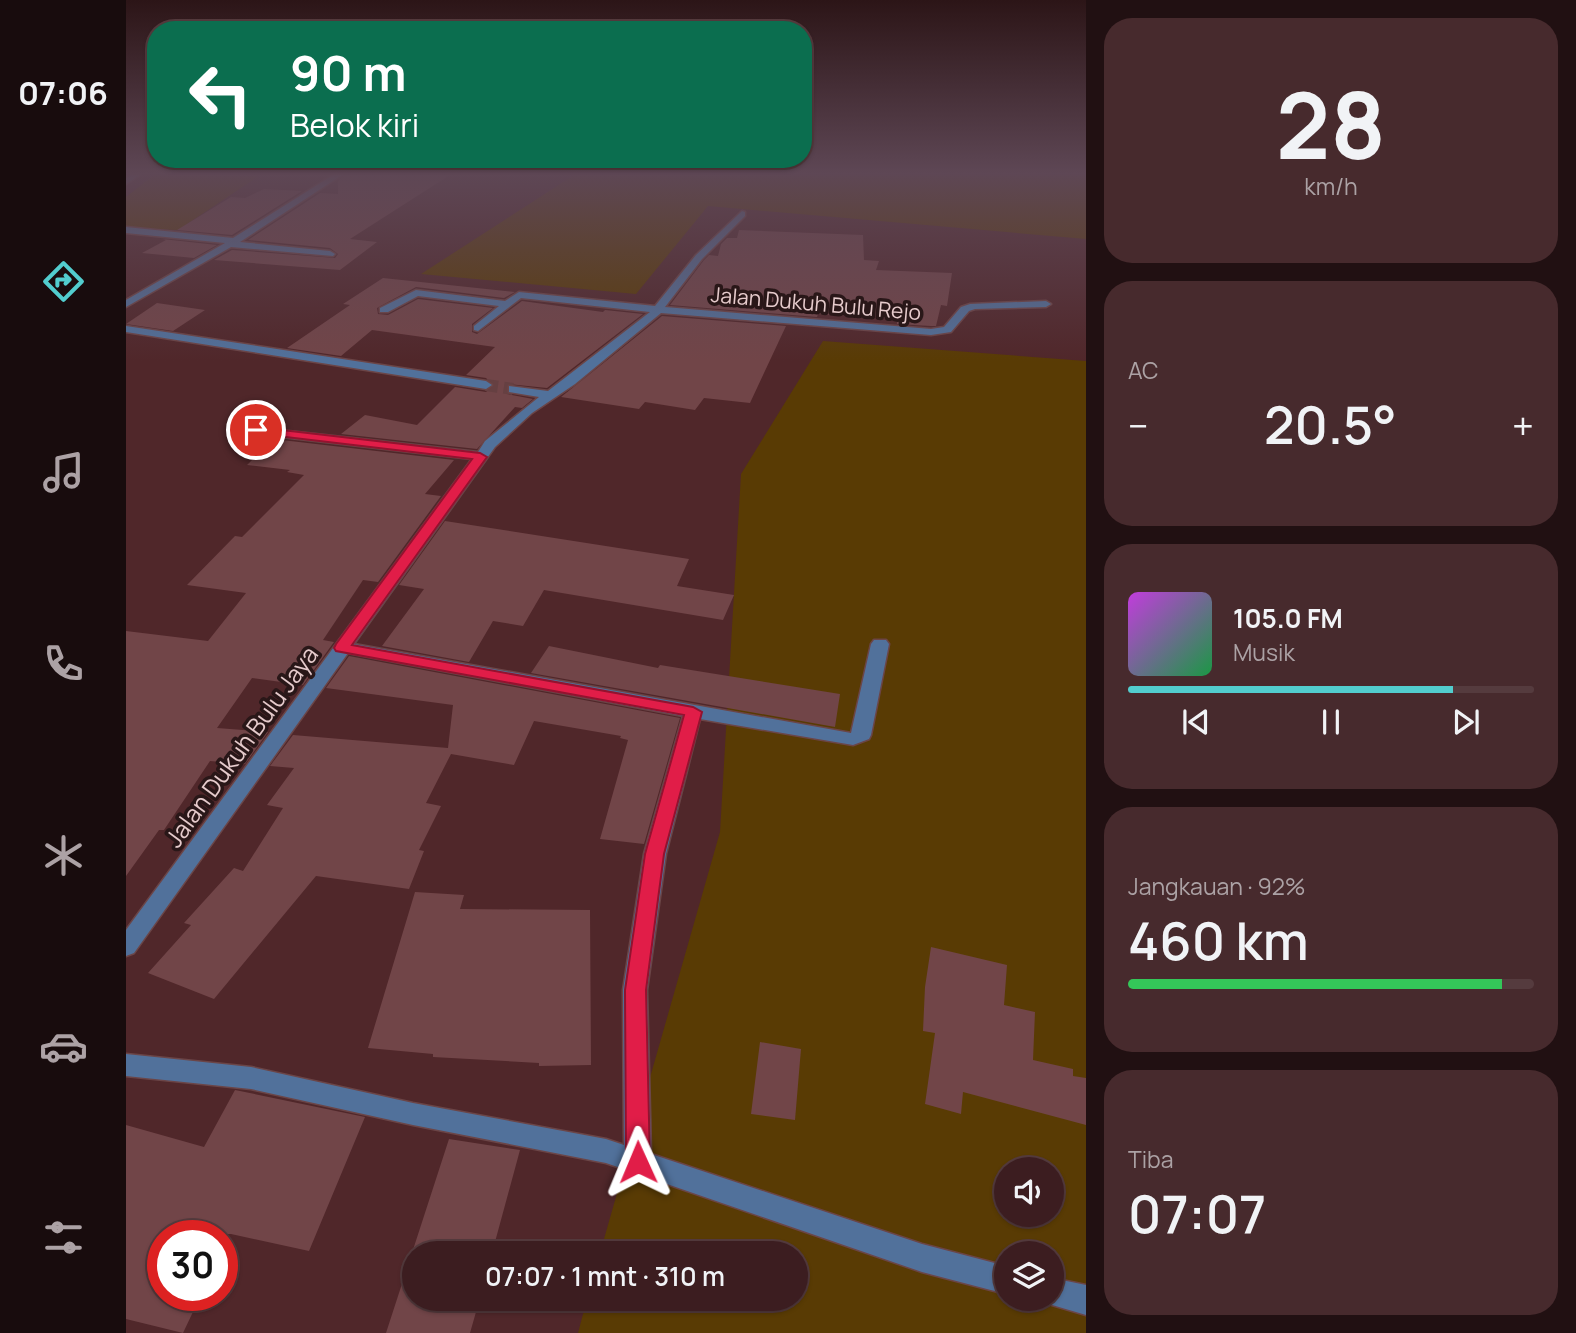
<!DOCTYPE html>
<html lang="id">
<meta charset="utf-8">
<style>
:root{--surface:#3c1d20;--page:#472a2d;--text:#f1f3f6;--muted:#aca2a5;--line:#553b3e;--accent:#52cdce}
body{margin:0;font-family:Manrope,sans-serif;background:var(--page);color:var(--text);height:100vh;display:flex;flex-direction:column;font-size:26px;white-space:nowrap}
*{box-sizing:border-box;margin:0}
p{font-size:23px;color:var(--muted)}
.icon{flex:none;width:38px;height:38px;fill:none;stroke:currentColor;stroke-width:2;stroke-linecap:round;stroke-linejoin:round}
.map{position:relative;flex:1;overflow:hidden}
.drawer{display:flex;flex-direction:column;gap:18px;padding:18px;background:#211012;width:490px}
.drawer>*{flex:none}
.guide{position:absolute;left:21px;top:21px;width:665px;height:147px;border-radius:28px;box-shadow:0 2px 5px #0004,0 0 0 2px var(--line);background:#0b6e4f;color:#fff;overflow:hidden}
.controls{position:absolute;left:868px;top:1157px;display:grid;gap:14px}
.controls a{display:grid;place-items:center;width:70px;height:70px;border-radius:50%;background:var(--surface);box-shadow:0 2px 5px #0004,0 0 0 2px var(--line);font-size:35px}
.speed{position:absolute;left:21px;top:1220px;display:flex;gap:14px;font-size:35px;font-weight:700;text-align:center}
.speed>*{display:grid;place-content:center;width:91px;height:91px;border-radius:50%;background:var(--surface);box-shadow:0 2px 5px #0004,0 0 0 2px var(--line);line-height:1}
.speed .limit{border:10px solid #d22;background:#fff;color:#111}
.pin{position:absolute;display:grid;place-items:center;width:60px;height:60px;color:#fff;margin:-30px;border:4px solid #fff;border-radius:50%;box-shadow:0 2px 7px #0007}
.me{position:absolute;width:77px;margin:-38px;rotate:359deg;stroke-linejoin:round;filter:drop-shadow(0 0 5px #0008)}
.turn{display:flex;align-items:center;gap:24px;height:147px;padding:0 28px;font-size:32px}
.turn .icon{width:91px;height:91px;stroke-width:2.5}
.turn b{display:block;font-size:49px;line-height:60px}
.big{font-size:52px;font-weight:600;line-height:1.1}
.drawer .tile{flex:1;display:flex;flex-direction:column;justify-content:center;gap:10px;min-width:0;padding:0 24px;border-radius:28px;background:var(--page)}
.drawer .dial{align-items:center;gap:0}
.dial b{font-size:91px;line-height:1}
.song{display:flex;align-items:center;gap:21px}
.cover{width:84px;height:84px;border-radius:10px;background:linear-gradient(135deg,hsl(290 70% 55%),hsl(140 70% 35%))}
.played{height:7px;border-radius:4px;background:linear-gradient(90deg,var(--accent) 80%,var(--line) 80%)}
.keys{display:flex;justify-content:space-around;direction:ltr}
.heat{display:flex;justify-content:space-between;align-items:center;font-size:38px;direction:ltr}
.charge{height:10px;border-radius:5px;background:linear-gradient(90deg,#34c759 92%,var(--line) 0)}
.trip{position:absolute;left:276px;top:1241px;width:406px;height:70px;border-radius:35px;background:var(--surface);box-shadow:0 2px 5px #0004,0 0 0 2px var(--line);font-weight:600;line-height:70px;text-align:center}
main{display:flex;flex:1;min-height:0}
.dock{display:flex;flex-direction:column;width:126px;justify-content:space-around;align-items:center;background:#180c0d;color:var(--muted)}
.dock .icon{width:49px;height:49px}
.dock .selected{color:var(--accent)}
.dock b{font-size:32px;color:var(--text)}
.map>svg:first-child{display:block}
.green{fill:#593b04;fill-rule:evenodd}
.building{fill:#714548}
.lines{fill:none;stroke-linecap:round;stroke-linejoin:round}
.minor-tunnel{stroke:#664042;stroke-width:12;stroke-dasharray:12 6;stroke-linecap:butt}
.minor-casing{stroke:#6b4547;stroke-width:3}
.minor{fill:#51719b;fill-rule:evenodd}
.route{fill:#e11d48;stroke:#92132f;stroke-width:2}
.labels{text-anchor:middle;stroke-width:7;stroke-linejoin:round;paint-order:stroke}
.far-street-label{font-size:21px;fill:#e6cbcc;stroke:#291718}
.street-label{font-size:24px;fill:#e6cbcc;stroke:#291718}
</style>
<main>
<nav class="dock">
<b>07:06</b>
<svg class="icon selected" aria-label="directions" viewBox="0 0 24 24"><path d="M12 3l9 9-9 9-9-9zM9 14v-3h6M13 9l2 2-2 2"/></svg>
<svg class="icon" aria-label="music" viewBox="0 0 24 24"><path d="M9 18V5l10-2v13"/><circle cx="6" cy="18" r="3"/><circle cx="16" cy="16" r="3"/></svg>
<svg class="icon" aria-label="phone" viewBox="0 0 24 24"><path d="M5 4h4l2 5-3 2q2 4 5 5l2-3 5 2v4C11 20 4 13 5 4z"/></svg>
<svg class="icon" aria-label="climate" viewBox="0 0 24 24"><path d="M12 3v18M4 7l16 10M4 17L20 7"/></svg>
<svg class="icon" aria-label="car" viewBox="0 0 24 24"><path d="M5 17H2v-5l4-1 3-4h7l3 4 3 1v5h-3M9 17h6M6 11h13"/><circle cx="7" cy="17" r="2"/><circle cx="17" cy="17" r="2"/></svg>
<svg class="icon" aria-label="filters" viewBox="0 0 24 24"><path d="M4 7h16M4 17h16"/><circle cx="9" cy="7" r="2"/><circle cx="15" cy="17" r="2"/></svg>
</nav>
<div class="map">
<svg width="960" height="1333" viewBox="0 0 960 1333">
<rect width="100%" height="100%" fill="#50272a"/>
<g class="green">
<path d="M 28,175 L 133,176 L 52,230 L 0,228 L 0,197 Z"/>
<path d="M 448,175 L 960,175 L 960,239 L 582,206 L 510,294 L 295,274 Z"/>
<path d="M 697,341 L 960,361 L 960,1333 L 452,1333 L 461,1299 L 670,1298 L 670,1253 L 474,1253 L 594,832 L 615,474 ZM 880,1169 L 926,1169 L 926,1214 L 880,1214 ZM 880,1253 L 926,1253 L 926,1298 L 880,1298 Z"/>
</g>
<g class="building">
<path d="M 218,175 L 324,175 L 224,239 L 251,242 L 214,270 L 88,260 L 106,250 L 209,258 L 212,254 L 204,248 L 122,240 L 194,193 L 212,194 L 212,181 Z"/>
<path d="M 138,189 L 176,191 L 106,235 L 51,230 L 105,197 L 119,198 Z"/>
<path d="M 613,230 L 737,235 L 738,260 L 753,261 L 750,270 L 826,273 L 821,306 L 815,305 L 810,326 L 805,326 L 771,324 L 771,320 L 718,313 L 717,316 L 692,314 L 691,317 L 544,305 L 578,260 L 583,255 L 592,256 L 595,244 L 601,238 L 611,238 Z"/>
<path d="M 36,239 L 91,245 L 68,258 L 16,253 L 40,240 Z"/>
<path d="M 257,278 L 389,292 L 378,298 L 290,287 L 251,308 L 252,314 L 262,315 L 292,299 L 367,308 L 346,324 L 346,332 L 351,334 L 396,301 L 477,312 L 479,310 L 517,314 L 421,388 L 381,384 L 381,394 L 407,399 L 396,408 L 389,407 L 351,449 L 215,434 L 239,415 L 291,425 L 329,387 L 360,392 L 368,386 L 360,378 L 340,375 L 369,347 L 246,330 L 215,356 L 161,348 L 224,305 L 217,304 Z"/>
<path d="M 31,303 L 79,310 L 47,331 L 0,324 Z"/>
<path d="M 536,316 L 660,326 L 624,403 L 578,398 L 569,410 L 519,402 L 513,409 L 435,397 Z"/>
<path d="M 147,439 L 328,460 L 299,494 L 315,496 L 252,582 L 237,580 L 197,640 L 208,642 L 177,685 L 126,678 L 91,728 L 142,732 L 119,764 L 84,761 L 38,830 L 33,830 L 0,876 L 0,631 L 82,641 L 120,593 L 61,585 L 109,536 L 116,537 L 178,475 L 161,472 L 164,470 L 121,465 Z"/>
<path d="M 319,521 L 563,559 L 551,586 L 608,595 L 597,620 L 418,590 L 397,626 L 367,621 L 343,662 L 256,646 L 298,589 L 273,585 Z"/>
<path d="M 423,646 L 532,668 L 534,665 L 714,694 L 709,727 L 405,673 Z"/>
<path d="M 223,656 L 554,718 L 518,844 L 474,839 L 502,740 L 494,738 L 495,736 L 408,721 L 388,765 L 325,754 L 300,803 L 315,806 L 293,850 L 298,851 L 283,889 L 190,876 L 88,999 L 22,973 L 65,925 L 58,923 L 108,868 L 117,871 L 157,808 L 141,805 L 168,768 L 144,766 L 167,735 L 322,748 L 327,705 L 200,688 Z"/>
<path d="M 289,892 L 338,895 L 334,909 L 464,910 L 465,1065 L 413,1066 L 413,1063 L 307,1057 L 307,1054 L 242,1048 Z"/>
<path d="M 805,947 L 881,965 L 878,1005 L 909,1012 L 907,1060 L 947,1069 L 947,1076 L 960,1078 L 960,1125 L 837,1092 L 835,1114 L 799,1104 L 809,1033 L 797,1031 L 799,987 Z"/>
<path d="M 634,1042 L 675,1049 L 669,1120 L 625,1114 Z"/>
<path d="M 109,1090 L 239,1117 L 183,1251 L 105,1234 L 37,1236 L 37,1295 L 75,1295 L 57,1333 L 0,1319 L 0,1125 L 78,1147 Z"/>
<path d="M 323,1139 L 394,1150 L 366,1253 L 289,1253 L 289,1298 L 354,1298 L 344,1333 L 260,1333 Z"/>
</g>
<g class="lines">
<path class="minor-tunnel" d="M 360,385 L 387,389"/>
<defs>
<g id="minor">
<path d="M 5,175 L 14,175 L 0,184 L 0,178 Z"/>
<path d="M 207,175 L 216,175 L 114,242 L 204,251 L 209,254 L 207,256 L 105,247 L 0,307 L 0,300 L 99,243 L 0,233 L 0,227 L 107,238 Z"/>
<path d="M 616,211 L 619,212 L 619,216 L 576,259 L 539,307 L 805,329 L 818,327 L 835,307 L 844,304 L 920,301 L 925,304 L 920,307 L 849,309 L 843,311 L 825,332 L 805,335 L 535,313 L 449,384 L 406,413 L 369,447 L 228,644 L 725,733 L 745,644 L 748,640 L 760,640 L 763,644 L 745,735 L 743,739 L 727,745 L 574,719 L 540,854 L 521,990 L 525,1154 L 796,1244 L 880,1266 L 880,1294 L 796,1272 L 480,1163 L 287,1125 L 125,1089 L 0,1076 L 0,1054 L 125,1067 L 287,1103 L 480,1139 L 498,1145 L 497,990 L 518,854 L 557,716 L 222,653 L 8,953 L 0,956 L 0,930 L 346,459 L 130,434 L 125,433 L 125,427 L 352,452 L 359,441 L 413,397 L 383,392 L 383,386 L 422,391 L 524,312 L 395,298 L 352,331 L 348,330 L 348,326 L 373,306 L 292,296 L 262,312 L 254,312 L 254,308 L 290,290 L 379,301 L 393,292 L 529,306 L 570,255 Z"/>
<path d="M 0,326 L 360,381 L 366,385 L 360,389 L 0,332 Z"/>
<path d="M 926,1278 L 960,1285 L 960,1315 L 916,1302 L 914,1298 L 926,1298 Z"/>
</g>
</defs>
<use href="#minor" class="minor-casing"/>
<use href="#minor" class="minor"/>
</g>
<linearGradient id="sky" x2="0" y2="1"><stop stop-color="#2c1517"/><stop offset="0.48" stop-color="#5e4755"/><stop offset="1" stop-color="#5e4755" stop-opacity="0"/></linearGradient>
<rect width="960" height="361" fill="url(#sky)"/>
<path class="route" d="M 130,427 L 354,453 L 361,457 L 226,645 L 567,707 L 576,712 L 538,854 L 520,990 L 524,1162 L 521,1170 L 512,1173 L 504,1170 L 500,1162 L 499,990 L 519,854 L 558,715 L 210,651 L 208,648 L 210,644 L 346,459 L 126,433 L 124,430 Z"/>
<g class="labels">
<g class="far-street-label">
<text transform="translate(690 304) rotate(5)" y="7">Jalan Dukuh Bulu Rejo</text>
</g>
<g class="street-label">
<text transform="translate(116 747) rotate(-54)" y="8">Jalan Dukuh Bulu Jaya</text>
</g>
</g>
</svg>
<div class="controls">
<a><svg class="icon" aria-label="sound" viewBox="0 0 24 24"><path d="M4 9h4l5-4v14l-5-4H4zM17 9q2 3 0 6"/></svg></a>
<a><svg class="icon" aria-label="layers" viewBox="0 0 24 24"><path d="M12 4l9 5-9 5-9-5zM3 14l9 5 9-5"/></svg></a>
</div>
<div class="speed"><div class="limit">30</div></div>
<div class="pin" style="left:130px;top:430px;background:#d93025"><svg class="icon" aria-label="arrive" viewBox="0 0 24 24"><path d="M6 21V4h12l-3 4 3 4H6"/></svg></div>
<svg class="me" style="left:512px;top:1162px" viewBox="-20 -20 40 40"><path d="M0-17L14 15 0 8-14 15z" fill="#e11d48" stroke="#fff" stroke-width="4"/></svg>
<div class="trip">07:07 · 1 mnt · 310 m</div>
<div class="guide">
<div class="turn"><svg class="icon" aria-label="left" viewBox="0 0 24 24"><path d="M17 20v-9H6M10 6l-5 5 5 5"/></svg><div><b>90 m</b>Belok kiri</div></div>
</div>
</div>
<section class="drawer">
<div class="tile dial"><b>28</b><p>km/h</p></div>
<div class="tile"><p>AC</p>
<div class="heat"><a>−</a><b class="big">20.5°</b><a>+</a></div>
</div>
<div class="tile">
<div class="song"><i class="cover"></i><div><b>105.0 FM</b><p>Musik</p></div></div>
<div class="played"></div>
<div class="keys"><svg class="icon" aria-label="previous" viewBox="0 0 24 24"><path d="M18 5L8 12l10 7zM5 5v14"/></svg><svg class="icon" aria-label="pause" viewBox="0 0 24 24"><path d="M8 5v14M16 5v14"/></svg><svg class="icon" aria-label="next" viewBox="0 0 24 24"><path d="M6 5l10 7-10 7zM19 5v14"/></svg></div>
</div>
<div class="tile"><p>Jangkauan · 92%</p><b class="big">460 km</b><div class="charge"></div></div>
<div class="tile"><p>Tiba</p><b class="big">07:07</b></div>
</section>
</main>
